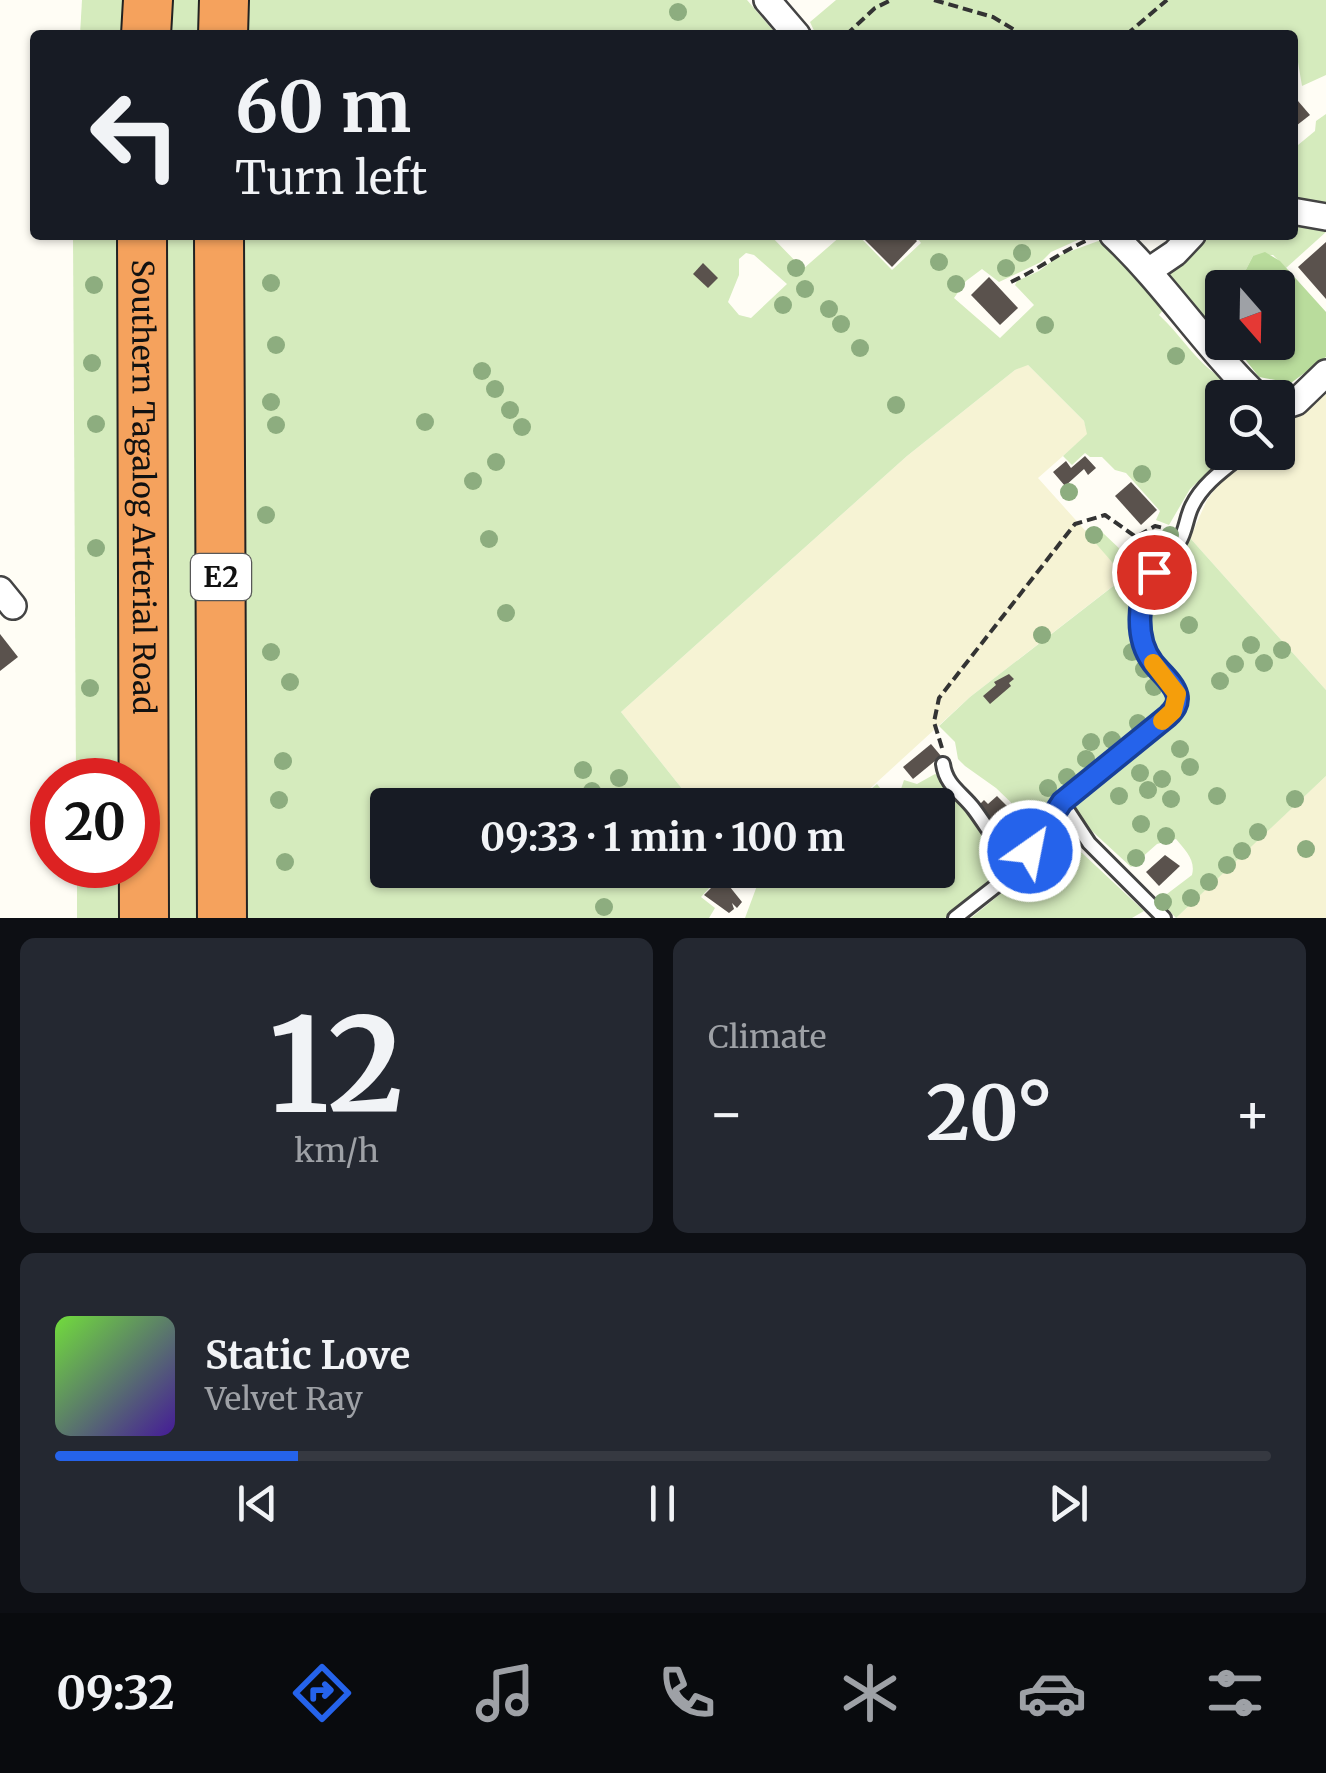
<!DOCTYPE html>
<meta charset="utf-8">
<style>
:root{--surface:#171b24;--page:#242831;--text:#f1f3f6;--muted:#9ea1a6;--line:#363941;--accent:#2563eb}
body{margin:0;font-family:Merriweather,serif;background:var(--page);color:var(--text);height:100vh;display:flex;flex-direction:column;font-size:38px;white-space:nowrap}
*{box-sizing:border-box;margin:0}
p{font-size:32px;color:var(--muted)}
.icon{flex:none;width:55px;height:55px;fill:none;stroke:currentColor;stroke-width:2;stroke-linecap:round;stroke-linejoin:round}
.map{position:relative;height:918px;overflow:hidden}
.details{display:flex;flex-direction:column;gap:20px;padding:20px;background:#0d0f14;flex:1}
.details>*{flex:none}
.banner{position:absolute;left:30px;top:30px;width:1268px;height:210px;border-radius:10px;box-shadow:0 2px 8px #0004;background:#171b24;color:var(--text);overflow:hidden}
.needle{width:65px;rotate:160deg}
.tools{position:absolute;left:1205px;top:270px;display:grid;gap:20px}
.tools a{display:grid;place-items:center;width:90px;height:90px;border-radius:10px;background:var(--surface);box-shadow:0 2px 8px #0004;font-size:50px}
.speed{position:absolute;left:30px;top:758px;display:flex;gap:20px;font-size:50px;font-weight:700;text-align:center}
.speed>*{display:grid;place-content:center;width:130px;height:130px;border-radius:50%;background:var(--surface);box-shadow:0 2px 8px #0004;line-height:1}
.speed .limit{border:15px solid #d22;background:#fff;color:#111}
.pin{position:absolute;display:grid;place-items:center;width:85px;height:85px;color:#fff;margin:-42px;border:5px solid #fff;border-radius:50%;box-shadow:0 2px 10px #0007}
.me{position:absolute;width:110px;margin:-55px;rotate:33deg;stroke-linejoin:round;filter:drop-shadow(0 0 8px #0008)}
.turn{display:flex;align-items:center;gap:35px;height:210px;padding:0 40px;font-size:45px}
.turn .icon{width:130px;height:130px;stroke-width:2.5}
.turn b{display:block;font-size:70px;line-height:85px}
.big{font-size:75px;font-weight:700;line-height:1.1}
.details .widget{flex:1;display:flex;flex-direction:column;justify-content:center;gap:15px;min-width:0;padding:0 35px;border-radius:15px;background:var(--page)}
.details .dial{align-items:center;gap:0}
.dial b{font-size:130px;line-height:1}
.song{display:flex;align-items:center;gap:30px}
.cover{width:120px;height:120px;border-radius:15px;background:linear-gradient(135deg,hsl(100 70% 55%),hsl(260 70% 35%))}
.played{height:10px;border-radius:5px;background:linear-gradient(90deg,var(--accent) 20%,var(--line) 20%)}
.keys{display:flex;justify-content:space-around;direction:ltr}
.heat{display:flex;justify-content:space-between;align-items:center;font-size:55px;direction:ltr}
.details .tiles{flex:1;display:grid;gap:20px;grid-template-columns:1fr 1fr}
.widget:last-child{grid-column:span 2}
.trip{position:absolute;left:370px;top:788px;width:585px;height:100px;border-radius:10px;background:var(--surface);box-shadow:0 2px 8px #0004;font-weight:700;line-height:100px;text-align:center}
.dock{display:flex;height:160px;justify-content:space-around;align-items:center;background:#090b0e;color:var(--muted)}
.dock .icon{width:70px;height:70px}
.dock .on{color:var(--accent)}
.dock b{font-size:45px;color:var(--text)}
.map>svg:first-child{display:block}
.farmland{fill:#f6f3d4}
.green{fill:#d5ebbd;fill-rule:evenodd}
.forest{fill:#b9dc9c}
.building{fill:#5a524d}
.lines{fill:none;stroke-linecap:round;stroke-linejoin:round}
.service-casing{stroke:#444;stroke-width:18}
.minor-casing{stroke:#444;stroke-width:30}
.motorway-casing{stroke:#222;stroke-width:52}
.path{stroke:#333;stroke-width:4;stroke-dasharray:10 5;stroke-linecap:butt}
.service{stroke:#fff;stroke-width:12}
.minor{stroke:#fff;stroke-width:25}
.motorway{stroke:#f5a25d;stroke-width:48}
.tree{fill:#8dad7f}
.route-casing{stroke:#184099;stroke-width:25}
.route{stroke:#2563eb;stroke-width:18}
.slow{stroke:#f59e0b;stroke-width:18}
.labels{text-anchor:middle;stroke-width:10;stroke-linejoin:round;paint-order:stroke}
.shield{fill:#fff;stroke:#585858;stroke-width:2.5}
.shield-label{font-size:28px;font-weight:bold;fill:#111}
.street-label{font-size:30px;fill:#111;stroke:#fff}
</style>
<div class="map">
<svg width="1326" height="918" viewBox="0 0 1326 918">
<rect width="100%" height="100%" fill="#fffdf5"/>
<g class="farmland">
<path d="M 1027,364 L 1084,421 L 1088,434 L 1038,478 L 1126,576 L 970,697 L 852,805 L 695,805 L 621,712 L 907,456 L 1015,370 Z"/>
<path d="M 1326,388 L 1326,690 L 1190,538 L 1207,500 L 1218,485 L 1257,453 L 1278,452 L 1278,430 Z"/>
<path d="M 1326,776 L 1326,918 L 1176,918 L 1264,834 Z"/>
</g>
<g class="green">
<path d="M 82,0 L 126,0 L 125,35 L 80,35 Z"/>
<path d="M 160,0 L 210,0 L 208,35 L 158,35 Z"/>
<path d="M 241,0 L 747,0 L 777,35 L 240,35 Z"/>
<path d="M 836,0 L 1326,0 L 1326,75 L 1302,86 L 1298,62 L 1293,64 L 1292,35 L 816,35 L 810,22 Z"/>
<path d="M 1326,114 L 1326,210 L 1293,202 L 1292,150 L 1315,131 L 1316,121 Z"/>
<path d="M 1293,218 L 1326,227 L 1326,232 L 1286,268 L 1273,255 L 1253,256 L 1237,287 L 1222,288 L 1222,335 L 1159,267 L 1197,235 L 1292,235 Z"/>
<path d="M 73,235 L 120,235 L 122,780 L 76,780 Z"/>
<path d="M 153,235 L 203,235 L 207,918 L 156,918 Z"/>
<path d="M 235,235 L 770,235 L 803,269 L 842,235 L 858,235 L 892,270 L 921,243 L 915,235 L 1089,235 L 1051,252 L 1041,262 L 999,282 L 982,269 L 966,281 L 954,298 L 1000,338 L 1034,305 L 1015,285 L 1017,281 L 1039,271 L 1060,255 L 1101,240 L 1117,252 L 1165,308 L 1159,315 C 1180,334 1196,362 1220,377 L 1229,376 L 1248,397 L 1222,398 L 1222,452 L 1229,453 L 1190,489 L 1169,525 L 1156,520 L 1160,511 L 1126,473 L 1115,470 L 1102,457 L 1090,457 L 1085,453 L 1072,465 L 1063,456 L 1087,434 L 1084,421 L 1028,365 L 1015,370 L 907,456 L 621,712 L 695,805 L 388,805 L 388,870 L 746,870 L 732,883 L 722,874 L 701,897 L 715,908 L 709,918 L 237,918 ZM 746,253 L 754,255 L 787,284 L 751,318 L 739,315 L 728,302 L 739,275 L 739,259 Z"/>
<path d="M 1090,527 L 1103,533 L 1122,551 C 1139,546 1152,528 1171,537 L 1153,566 L 1138,645 L 1141,659 L 1171,693 L 1172,703 L 1029,820 L 996,788 L 965,766 L 958,759 L 955,742 L 939,726 L 970,697 L 1125,577 L 1085,531 Z"/>
<path d="M 1190,538 L 1326,690 L 1326,776 L 1176,918 L 1159,900 L 1192,875 C 1196,860 1185,850 1176,839 L 1157,844 L 1131,867 L 1080,820 L 1071,802 C 1088,786 1104,769 1122,754 C 1141,740 1172,731 1181,707 C 1188,688 1161,670 1153,655 C 1141,634 1146,593 1159,573 C 1168,561 1180,550 1190,538 Z"/>
<path d="M 935,774 C 961,782 988,839 1006,862 C 992,887 968,902 945,918 L 745,918 L 758,883 L 774,870 L 938,870 L 938,805 L 852,805 L 877,784 L 891,802 L 899,795 L 904,780 L 917,784 Z"/>
<path d="M 1063,819 L 1081,852 L 1144,911 L 1132,918 L 971,918 L 1016,881 Z"/>
<rect x="77" y="865" width="45" height="53"/>
</g>
<path class="forest" d="M 1265,252 L 1280,261 L 1326,312 L 1326,357 L 1291,383 L 1259,377 L 1233,344 L 1278,342 L 1278,288 L 1237,287 L 1253,256 Z"/>
<g class="building">
<path d="M 1298,101 L 1310,115 L 1292,129 L 1292,106 Z"/>
<path d="M 860,235 L 911,235 L 917,241 L 892,267 Z"/>
<path d="M 1326,242 L 1326,299 L 1298,267 Z"/>
<path d="M 703,263 L 718,278 L 708,288 L 693,274 Z"/>
<path d="M 989,277 L 1018,308 L 1000,325 L 971,295 Z"/>
<path d="M 1085,456 L 1096,468 L 1088,475 L 1084,469 L 1065,486 L 1053,472 L 1066,461 L 1071,468 Z"/>
<path d="M 1131,482 L 1157,510 L 1141,525 L 1115,496 Z"/>
<path d="M 0,634 L 18,657 L 0,671 Z"/>
<path d="M 1009,674 L 1014,679 L 1009,683 L 1011,686 L 990,704 L 983,696 L 996,685 L 994,682 Z"/>
<path d="M 931,744 L 941,756 L 913,779 L 903,767 Z"/>
<path d="M 997,796 L 1010,809 L 1006,812 L 1012,818 L 1003,827 L 997,822 L 994,824 L 979,805 L 984,800 L 988,804 Z"/>
<path d="M 1165,855 L 1180,866 L 1159,886 L 1146,872 Z"/>
<path d="M 722,877 L 742,902 L 737,908 L 732,903 L 734,909 L 729,913 L 704,895 Z"/>
</g>
<g class="lines">
<defs>
<g id="service">
<path d="M 943,764 C 946,786 962,793 974,809 C 989,829 998,848 1018,865"/>
<path d="M 1062,802 L 1089,843 L 1164,918"/>
<path d="M 955,918 L 1006,878 L 1044,833 L 1062,802 L 1173,711 C 1185,684 1151,669 1143,646 C 1137,627 1139,595 1150,578 C 1158,565 1171,556 1179,542 C 1186,531 1186,518 1192,506 C 1203,483 1226,468 1246,452"/>
</g>
<g id="minor">
<path d="M 767,0 L 797,35"/>
<path d="M 1292,211 L 1326,217"/>
<path d="M 1113,235 C 1166,285 1206,348 1259,398"/>
<path d="M 1150,270 L 1175,253 L 1192,235"/>
<path d="M 1278,408 L 1296,402 L 1326,373"/>
<path d="M 0,590 L 13,606"/>
</g>
<g id="motorway">
<path d="M 146,35 L 148,0"/>
<path d="M 223,35 L 224,0"/>
<path id="s1" d="M 142,235 L 144,918"/>
<path d="M 219,235 L 222,918"/>
</g>
</defs>
<use href="#service" class="service-casing"/>
<use href="#minor" class="minor-casing"/>
<use href="#motorway" class="motorway-casing"/>
<g class="path">
<path d="M 934,0 L 993,17 L 1023,35"/>
<path d="M 846,35 L 875,8 L 891,0"/>
<path d="M 1126,35 L 1167,0"/>
<path d="M 1011,282 C 1039,269 1062,251 1090,239"/>
<path d="M 942,748 L 934,722 L 939,698 L 1075,524 L 1105,515 L 1136,537 L 1155,526 L 1164,528"/>
</g>
<use href="#service" class="service"/>
<use href="#minor" class="minor"/>
<use href="#motorway" class="motorway"/>
</g>
<g class="tree">
<circle cx="678" cy="12" r="9"/>
<circle cx="1022" cy="253" r="9"/>
<circle cx="939" cy="262" r="9"/>
<circle cx="796" cy="268" r="9"/>
<circle cx="1006" cy="268" r="9"/>
<circle cx="271" cy="283" r="9"/>
<circle cx="956" cy="284" r="9"/>
<circle cx="94" cy="285" r="9"/>
<circle cx="805" cy="289" r="9"/>
<circle cx="783" cy="305" r="9"/>
<circle cx="829" cy="309" r="9"/>
<circle cx="841" cy="324" r="9"/>
<circle cx="1045" cy="325" r="9"/>
<circle cx="276" cy="345" r="9"/>
<circle cx="860" cy="348" r="9"/>
<circle cx="1176" cy="356" r="9"/>
<circle cx="92" cy="363" r="9"/>
<circle cx="482" cy="371" r="9"/>
<circle cx="495" cy="389" r="9"/>
<circle cx="271" cy="402" r="9"/>
<circle cx="896" cy="405" r="9"/>
<circle cx="510" cy="410" r="9"/>
<circle cx="425" cy="422" r="9"/>
<circle cx="96" cy="424" r="9"/>
<circle cx="276" cy="425" r="9"/>
<circle cx="522" cy="427" r="9"/>
<circle cx="496" cy="462" r="9"/>
<circle cx="1142" cy="474" r="9"/>
<circle cx="473" cy="481" r="9"/>
<circle cx="1069" cy="492" r="9"/>
<circle cx="266" cy="515" r="9"/>
<circle cx="1094" cy="535" r="9"/>
<circle cx="1170" cy="535" r="9"/>
<circle cx="489" cy="539" r="9"/>
<circle cx="96" cy="548" r="9"/>
<circle cx="1128" cy="573" r="9"/>
<circle cx="506" cy="613" r="9"/>
<circle cx="1189" cy="625" r="9"/>
<circle cx="1042" cy="635" r="9"/>
<circle cx="1251" cy="645" r="9"/>
<circle cx="1282" cy="650" r="9"/>
<circle cx="271" cy="652" r="9"/>
<circle cx="1132" cy="652" r="9"/>
<circle cx="1264" cy="663" r="9"/>
<circle cx="1235" cy="664" r="9"/>
<circle cx="1144" cy="669" r="9"/>
<circle cx="1220" cy="681" r="9"/>
<circle cx="290" cy="682" r="9"/>
<circle cx="1154" cy="687" r="9"/>
<circle cx="90" cy="688" r="9"/>
<circle cx="1138" cy="723" r="9"/>
<circle cx="1112" cy="740" r="9"/>
<circle cx="1091" cy="742" r="9"/>
<circle cx="1180" cy="749" r="9"/>
<circle cx="1086" cy="759" r="9"/>
<circle cx="283" cy="761" r="9"/>
<circle cx="1190" cy="767" r="9"/>
<circle cx="583" cy="770" r="9"/>
<circle cx="1140" cy="773" r="9"/>
<circle cx="1067" cy="777" r="9"/>
<circle cx="619" cy="778" r="9"/>
<circle cx="1162" cy="779" r="9"/>
<circle cx="1048" cy="788" r="9"/>
<circle cx="1148" cy="790" r="9"/>
<circle cx="592" cy="791" r="9"/>
<circle cx="1119" cy="796" r="9"/>
<circle cx="1217" cy="796" r="9"/>
<circle cx="1171" cy="799" r="9"/>
<circle cx="1295" cy="799" r="9"/>
<circle cx="279" cy="800" r="9"/>
<circle cx="1141" cy="824" r="9"/>
<circle cx="1258" cy="832" r="9"/>
<circle cx="1166" cy="836" r="9"/>
<circle cx="1306" cy="849" r="9"/>
<circle cx="1242" cy="851" r="9"/>
<circle cx="1136" cy="858" r="9"/>
<circle cx="285" cy="862" r="9"/>
<circle cx="1227" cy="865" r="9"/>
<circle cx="1209" cy="882" r="9"/>
<circle cx="1191" cy="898" r="9"/>
<circle cx="1163" cy="902" r="9"/>
<circle cx="604" cy="907" r="9"/>
</g>
<g class="lines">
<defs>
<path id="route" d="M 1030,851 L 1062,802 L 1168,716 C 1174,710 1179,704 1177,695 C 1174,683 1160,672 1153,663 C 1134,638 1137,596 1154,572"/>
</defs>
<use href="#route" class="route-casing"/>
<use href="#route" class="route"/>
<path class="slow" d="M 1153,663 L 1177,694 L 1173,711 L 1162,721"/>
</g>
<g class="labels">
<rect class="shield" x="191" y="554" width="60" height="46" rx="8"/>
<g class="shield-label">
<text x="221" y="587">E2</text>
</g>
<g class="street-label">
<text dy="10" stroke="none"><textPath href="#s1" startOffset="252">Southern Tagalog Arterial Road</textPath></text>
</g>
</g>
</svg>
<div class="tools">
<a><svg class="needle" viewBox="-14 -14 28 28"><path d="M0-13l5 13h-10z" fill="#e53935"/><path d="M0 13l5-13h-10z" fill="#9ea1a6"/></svg></a>
<a><svg class="icon" aria-label="search" viewBox="0 0 24 24"><circle cx="10" cy="10" r="6"/><path d="M15 15l6 6"/></svg></a>
</div>
<div class="speed"><div class="limit">20</div></div>
<div class="pin" style="left:1154px;top:572px;background:#d93025"><svg class="icon" aria-label="arrive" viewBox="0 0 24 24"><path d="M6 21V4h12l-3 4 3 4H6"/></svg></div>
<svg class="me" style="left:1030px;top:851px" viewBox="-20 -20 40 40"><circle r="17" fill="#2563eb" stroke="#fff" stroke-width="3"/><path d="M0-11L8 9 0 5-8 9z" fill="#fff"/></svg>
<div class="trip">09:33 · 1 min · 100 m</div>
<div class="banner">
<div class="turn"><svg class="icon" aria-label="left" viewBox="0 0 24 24"><path d="M17 20v-9H6M10 6l-5 5 5 5"/></svg><div><b>60 m</b>Turn left</div></div>
</div>
</div>
<section class="details">
<div class="tiles">
<div class="widget dial"><b>12</b><p>km/h</p></div>
<div class="widget"><p>Climate</p>
<div class="heat"><a>−</a><b class="big">20°</b><a>+</a></div>
</div>
<div class="widget">
<div class="song"><i class="cover"></i><div><b>Static Love</b><p>Velvet Ray</p></div></div>
<div class="played"></div>
<div class="keys"><svg class="icon" aria-label="previous" viewBox="0 0 24 24"><path d="M18 5L8 12l10 7zM5 5v14"/></svg><svg class="icon" aria-label="pause" viewBox="0 0 24 24"><path d="M8 5v14M16 5v14"/></svg><svg class="icon" aria-label="next" viewBox="0 0 24 24"><path d="M6 5l10 7-10 7zM19 5v14"/></svg></div>
</div>
</div>
</section>
<nav class="dock">
<b>09:32</b>
<svg class="icon on" aria-label="directions" viewBox="0 0 24 24"><path d="M12 3l9 9-9 9-9-9zM9 14v-3h6M13 9l2 2-2 2"/></svg>
<svg class="icon" aria-label="music" viewBox="0 0 24 24"><path d="M9 18V5l10-2v13"/><circle cx="6" cy="18" r="3"/><circle cx="16" cy="16" r="3"/></svg>
<svg class="icon" aria-label="phone" viewBox="0 0 24 24"><path d="M5 4h4l2 5-3 2q2 4 5 5l2-3 5 2v4C11 20 4 13 5 4z"/></svg>
<svg class="icon" aria-label="climate" viewBox="0 0 24 24"><path d="M12 3v18M4 7l16 10M4 17L20 7"/></svg>
<svg class="icon" aria-label="car" viewBox="0 0 24 24"><path d="M5 17H2v-5l4-1 3-4h7l3 4 3 1v5h-3M9 17h6M6 11h13"/><circle cx="7" cy="17" r="2"/><circle cx="17" cy="17" r="2"/></svg>
<svg class="icon" aria-label="filters" viewBox="0 0 24 24"><path d="M4 7h16M4 17h16"/><circle cx="9" cy="7" r="2"/><circle cx="15" cy="17" r="2"/></svg>
</nav>
